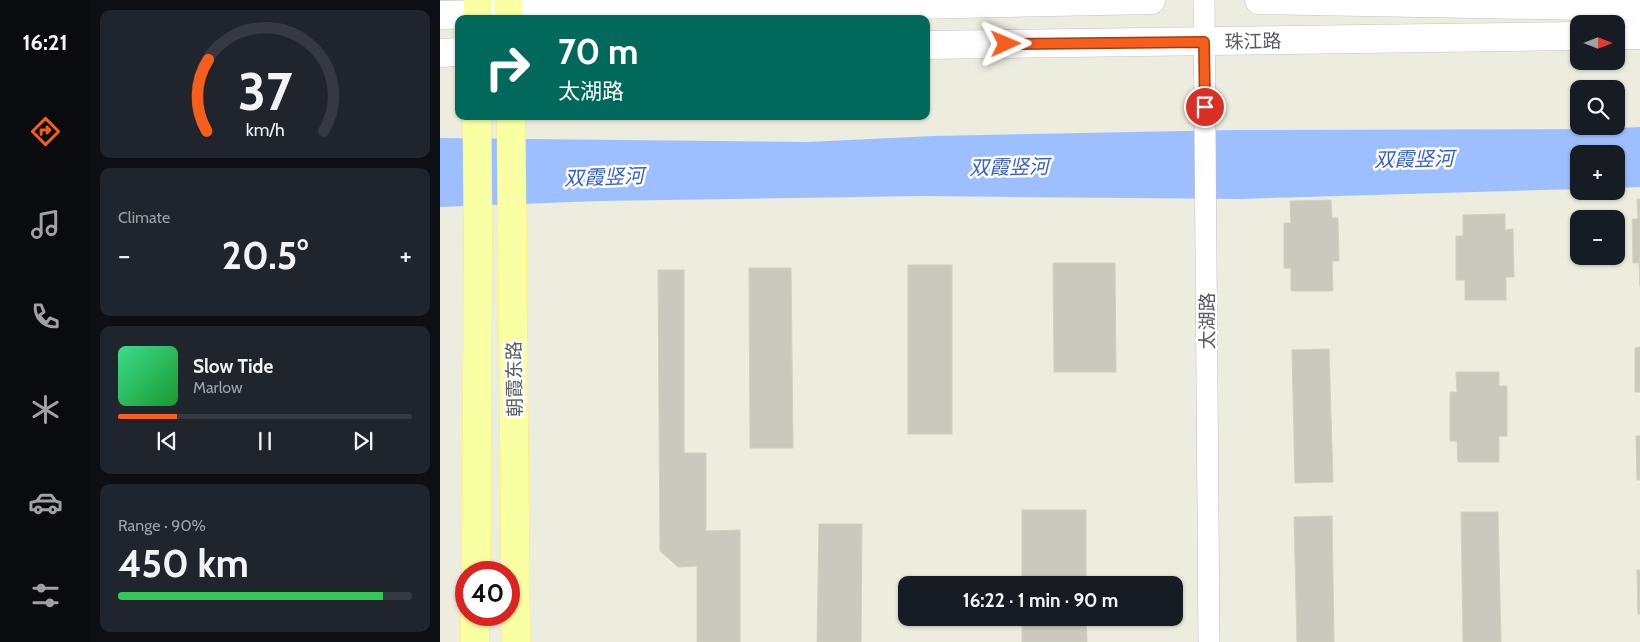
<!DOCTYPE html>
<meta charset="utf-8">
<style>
:root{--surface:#171b24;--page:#20242c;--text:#f1f3f6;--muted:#9ea1a6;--line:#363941;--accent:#f85e1b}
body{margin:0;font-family:Cabin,"Noto Sans SC",sans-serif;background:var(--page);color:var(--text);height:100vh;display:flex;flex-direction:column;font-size:19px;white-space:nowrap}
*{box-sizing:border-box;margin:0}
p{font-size:16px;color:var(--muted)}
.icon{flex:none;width:28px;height:28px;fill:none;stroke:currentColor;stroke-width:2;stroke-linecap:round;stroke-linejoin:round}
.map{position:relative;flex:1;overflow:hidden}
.panel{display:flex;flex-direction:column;gap:10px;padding:10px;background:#0d0f14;width:350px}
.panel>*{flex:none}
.guide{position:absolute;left:15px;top:15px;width:475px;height:105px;border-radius:10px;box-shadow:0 1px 4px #0004;background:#00695c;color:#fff;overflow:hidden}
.needle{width:32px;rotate:90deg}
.tools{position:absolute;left:1130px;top:15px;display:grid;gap:10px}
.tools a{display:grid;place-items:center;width:55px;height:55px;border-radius:10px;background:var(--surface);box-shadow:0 1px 4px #0004;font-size:25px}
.speed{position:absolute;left:15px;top:561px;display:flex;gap:10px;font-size:25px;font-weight:700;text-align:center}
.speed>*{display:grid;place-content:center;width:65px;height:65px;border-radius:50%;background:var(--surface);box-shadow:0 1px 4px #0004;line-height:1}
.speed .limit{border:8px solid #d22;background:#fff;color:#111}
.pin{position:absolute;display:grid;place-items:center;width:42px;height:42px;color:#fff;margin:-21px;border:2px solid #fff;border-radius:50%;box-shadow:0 1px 5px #0007}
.me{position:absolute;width:55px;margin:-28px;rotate:89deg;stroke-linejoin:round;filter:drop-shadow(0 0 4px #0008)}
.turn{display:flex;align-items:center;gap:18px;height:105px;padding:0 20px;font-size:22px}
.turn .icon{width:65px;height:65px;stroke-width:2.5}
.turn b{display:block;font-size:35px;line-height:42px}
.big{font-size:38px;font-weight:700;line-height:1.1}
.panel .card{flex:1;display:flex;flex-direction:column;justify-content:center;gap:8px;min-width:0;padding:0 18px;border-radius:10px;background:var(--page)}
.panel .dial{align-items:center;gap:0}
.dial svg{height:130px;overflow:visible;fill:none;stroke:var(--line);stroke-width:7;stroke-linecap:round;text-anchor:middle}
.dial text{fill:var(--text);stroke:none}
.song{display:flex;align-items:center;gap:15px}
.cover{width:60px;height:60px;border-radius:8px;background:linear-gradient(135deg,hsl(150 70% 55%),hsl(130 70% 35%))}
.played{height:5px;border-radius:2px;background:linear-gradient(90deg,var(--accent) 20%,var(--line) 20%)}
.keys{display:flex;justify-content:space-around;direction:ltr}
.heat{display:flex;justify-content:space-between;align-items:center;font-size:28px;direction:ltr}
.charge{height:8px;border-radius:4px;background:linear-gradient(90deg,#34c759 90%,var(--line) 0)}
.trip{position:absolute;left:458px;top:576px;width:285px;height:50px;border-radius:10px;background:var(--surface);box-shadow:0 1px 4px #0004;font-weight:700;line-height:50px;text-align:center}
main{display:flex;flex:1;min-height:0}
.tab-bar{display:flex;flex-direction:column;width:90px;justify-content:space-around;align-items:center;background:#090b0e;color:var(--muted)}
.tab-bar .icon{width:35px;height:35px}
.tab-bar .current{color:var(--accent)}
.tab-bar b{font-size:22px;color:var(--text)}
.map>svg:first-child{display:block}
.water{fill:#9ebfff}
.building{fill:#cac9be;stroke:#d2d0bd}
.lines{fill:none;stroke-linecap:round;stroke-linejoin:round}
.street-casing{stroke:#bdbec5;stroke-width:22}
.secondary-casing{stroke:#bfc1ca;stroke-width:29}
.primary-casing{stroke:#fef348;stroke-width:29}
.street{stroke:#fff;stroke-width:21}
.secondary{stroke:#fff;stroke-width:28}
.primary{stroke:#f9ffa3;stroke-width:28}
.route-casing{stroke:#a13d12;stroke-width:12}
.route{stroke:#f85e1b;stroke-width:9}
.labels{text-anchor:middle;stroke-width:5;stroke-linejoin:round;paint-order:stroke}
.street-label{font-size:19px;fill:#585b62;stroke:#fff}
.water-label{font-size:20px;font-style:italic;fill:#365ecc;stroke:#fff}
</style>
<main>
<nav class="tab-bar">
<b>16:21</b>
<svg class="icon current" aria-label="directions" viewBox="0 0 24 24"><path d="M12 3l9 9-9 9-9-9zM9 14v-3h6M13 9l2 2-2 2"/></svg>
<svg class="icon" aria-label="music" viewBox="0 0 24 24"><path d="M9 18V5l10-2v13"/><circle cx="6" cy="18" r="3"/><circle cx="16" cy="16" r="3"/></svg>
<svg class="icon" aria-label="phone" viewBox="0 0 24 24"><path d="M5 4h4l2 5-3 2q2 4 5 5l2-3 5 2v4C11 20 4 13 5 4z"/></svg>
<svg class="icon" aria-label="climate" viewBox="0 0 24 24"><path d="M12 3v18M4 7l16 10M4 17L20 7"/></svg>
<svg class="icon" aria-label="car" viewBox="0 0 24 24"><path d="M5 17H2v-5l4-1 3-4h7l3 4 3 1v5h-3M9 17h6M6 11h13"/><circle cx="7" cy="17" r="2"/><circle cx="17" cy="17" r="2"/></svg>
<svg class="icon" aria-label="filters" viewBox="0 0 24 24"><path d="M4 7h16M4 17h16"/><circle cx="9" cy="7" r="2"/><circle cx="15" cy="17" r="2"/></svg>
</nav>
<section class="panel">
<div class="card dial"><svg viewBox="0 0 100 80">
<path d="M14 69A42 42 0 1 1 86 69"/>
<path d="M14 69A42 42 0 0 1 15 25" stroke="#f85e1b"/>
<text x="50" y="56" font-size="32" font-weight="700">37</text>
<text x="50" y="72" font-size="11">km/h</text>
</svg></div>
<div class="card"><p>Climate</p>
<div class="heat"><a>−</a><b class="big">20.5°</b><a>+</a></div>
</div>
<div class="card">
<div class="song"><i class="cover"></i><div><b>Slow Tide</b><p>Marlow</p></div></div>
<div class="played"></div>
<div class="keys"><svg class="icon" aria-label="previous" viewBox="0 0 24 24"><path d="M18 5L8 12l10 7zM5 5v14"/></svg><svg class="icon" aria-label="pause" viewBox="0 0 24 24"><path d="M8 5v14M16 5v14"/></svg><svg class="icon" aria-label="next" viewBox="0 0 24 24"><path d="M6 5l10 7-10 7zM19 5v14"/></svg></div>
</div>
<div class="card"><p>Range · 90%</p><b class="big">450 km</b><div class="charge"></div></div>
</section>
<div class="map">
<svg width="1200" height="642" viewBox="0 0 1200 642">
<rect width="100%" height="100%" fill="#ededdf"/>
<path class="water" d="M 1200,127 L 1200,187 L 1176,188 L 1176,154 L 1139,154 L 1139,189 L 800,199 L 481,196 L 159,201 L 0,207 L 0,138 L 367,142 L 493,136 L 796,130 L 1162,129 Z"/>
<g class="building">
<path d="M 1197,199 L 1200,199 L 1200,286 L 1199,263 L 1193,263 L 1192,219 L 1198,219 Z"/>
<path d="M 891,200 L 892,218 L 898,218 L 899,261 L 892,261 L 893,291 L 851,291 L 851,268 L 844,268 L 844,223 L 851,223 L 850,201 Z"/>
<path d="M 1065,214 L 1065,230 L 1073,229 L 1074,277 L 1066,277 L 1066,300 L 1025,300 L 1025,280 L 1016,280 L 1016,236 L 1023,236 L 1023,215 Z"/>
<path d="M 613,263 L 675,263 L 676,372 L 614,372 Z"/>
<rect x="468" y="265" width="44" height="169"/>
<path d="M 309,268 L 351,268 L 353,448 L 310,448 Z"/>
<path d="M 218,270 L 244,270 L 244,453 L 266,453 L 266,531 L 300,530 L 300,642 L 257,642 L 257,566 L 238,567 L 220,551 Z"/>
<path d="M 1200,347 L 1200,392 L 1195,392 L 1195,348 Z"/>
<path d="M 889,349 L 893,482 L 855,483 L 852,350 Z"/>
<path d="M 1016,372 L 1059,372 L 1059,386 L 1067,386 L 1067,436 L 1059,436 L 1059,462 L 1018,462 L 1017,441 L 1010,441 L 1010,392 L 1017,392 Z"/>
<path d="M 1196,436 L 1200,436 L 1200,480 L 1197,480 Z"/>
<rect x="582" y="510" width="64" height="75"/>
<path d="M 1021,512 L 1058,512 L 1061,642 L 1023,642 Z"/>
<path d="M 892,516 L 894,642 L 857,642 L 854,517 Z"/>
<path d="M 379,524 L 422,524 L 421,642 L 377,642 Z"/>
<path d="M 1197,570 L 1200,570 L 1200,614 L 1198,614 Z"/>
<path d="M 582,618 L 646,618 L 647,642 L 582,642 Z"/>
</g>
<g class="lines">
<defs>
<path id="street" d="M 764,0 L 769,642"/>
<g id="secondary">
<path d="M 819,0 L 1200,7"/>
<path d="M 0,15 L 711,0"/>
<path d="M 1176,35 L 1200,35"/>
<path d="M 486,45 L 1139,36"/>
<path d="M 0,53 L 19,52"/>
</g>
<g id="primary">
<path d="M 68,0 L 69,19"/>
<path d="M 38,19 L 38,0"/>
<path d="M 71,116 L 76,642"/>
<path d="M 36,572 L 38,240 L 37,116"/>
<path d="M 35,642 L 35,615"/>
</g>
</defs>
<use href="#street" class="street-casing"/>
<use href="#secondary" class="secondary-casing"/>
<use href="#primary" class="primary-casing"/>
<use href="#street" class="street"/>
<use href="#secondary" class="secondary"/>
<use href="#primary" class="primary"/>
</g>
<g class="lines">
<defs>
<path id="route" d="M 566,44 L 764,42 L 765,107"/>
</defs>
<use href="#route" class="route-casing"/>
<use href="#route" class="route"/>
</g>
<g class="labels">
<g class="street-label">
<text transform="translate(813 41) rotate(-1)" y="7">珠江路</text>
<text transform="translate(767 321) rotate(-90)" y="7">太湖路</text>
<text transform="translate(74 379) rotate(-91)" y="7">朝霞东路</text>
</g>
<g class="water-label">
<text transform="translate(974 159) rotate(-1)" y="7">双霞竖河</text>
<text transform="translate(569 167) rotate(-1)" y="7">双霞竖河</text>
<text transform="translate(164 177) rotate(-2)" y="7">双霞竖河</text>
</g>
</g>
</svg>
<div class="tools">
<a><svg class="needle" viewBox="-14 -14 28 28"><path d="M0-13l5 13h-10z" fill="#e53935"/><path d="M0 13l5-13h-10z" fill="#9ea1a6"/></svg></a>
<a><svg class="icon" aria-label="search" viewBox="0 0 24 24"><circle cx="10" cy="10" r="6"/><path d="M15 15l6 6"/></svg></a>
<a>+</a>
<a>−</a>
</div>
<div class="speed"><div class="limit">40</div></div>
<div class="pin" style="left:765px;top:107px;background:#d93025"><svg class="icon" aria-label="arrive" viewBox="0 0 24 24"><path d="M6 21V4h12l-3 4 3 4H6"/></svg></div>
<svg class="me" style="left:566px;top:44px" viewBox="-20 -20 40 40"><path d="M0-17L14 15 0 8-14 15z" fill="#f85e1b" stroke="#fff" stroke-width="4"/></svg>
<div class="trip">16:22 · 1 min · 90 m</div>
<div class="guide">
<div class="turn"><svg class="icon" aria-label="right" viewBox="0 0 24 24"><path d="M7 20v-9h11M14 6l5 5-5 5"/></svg><div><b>70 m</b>太湖路</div></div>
</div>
</div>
</main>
